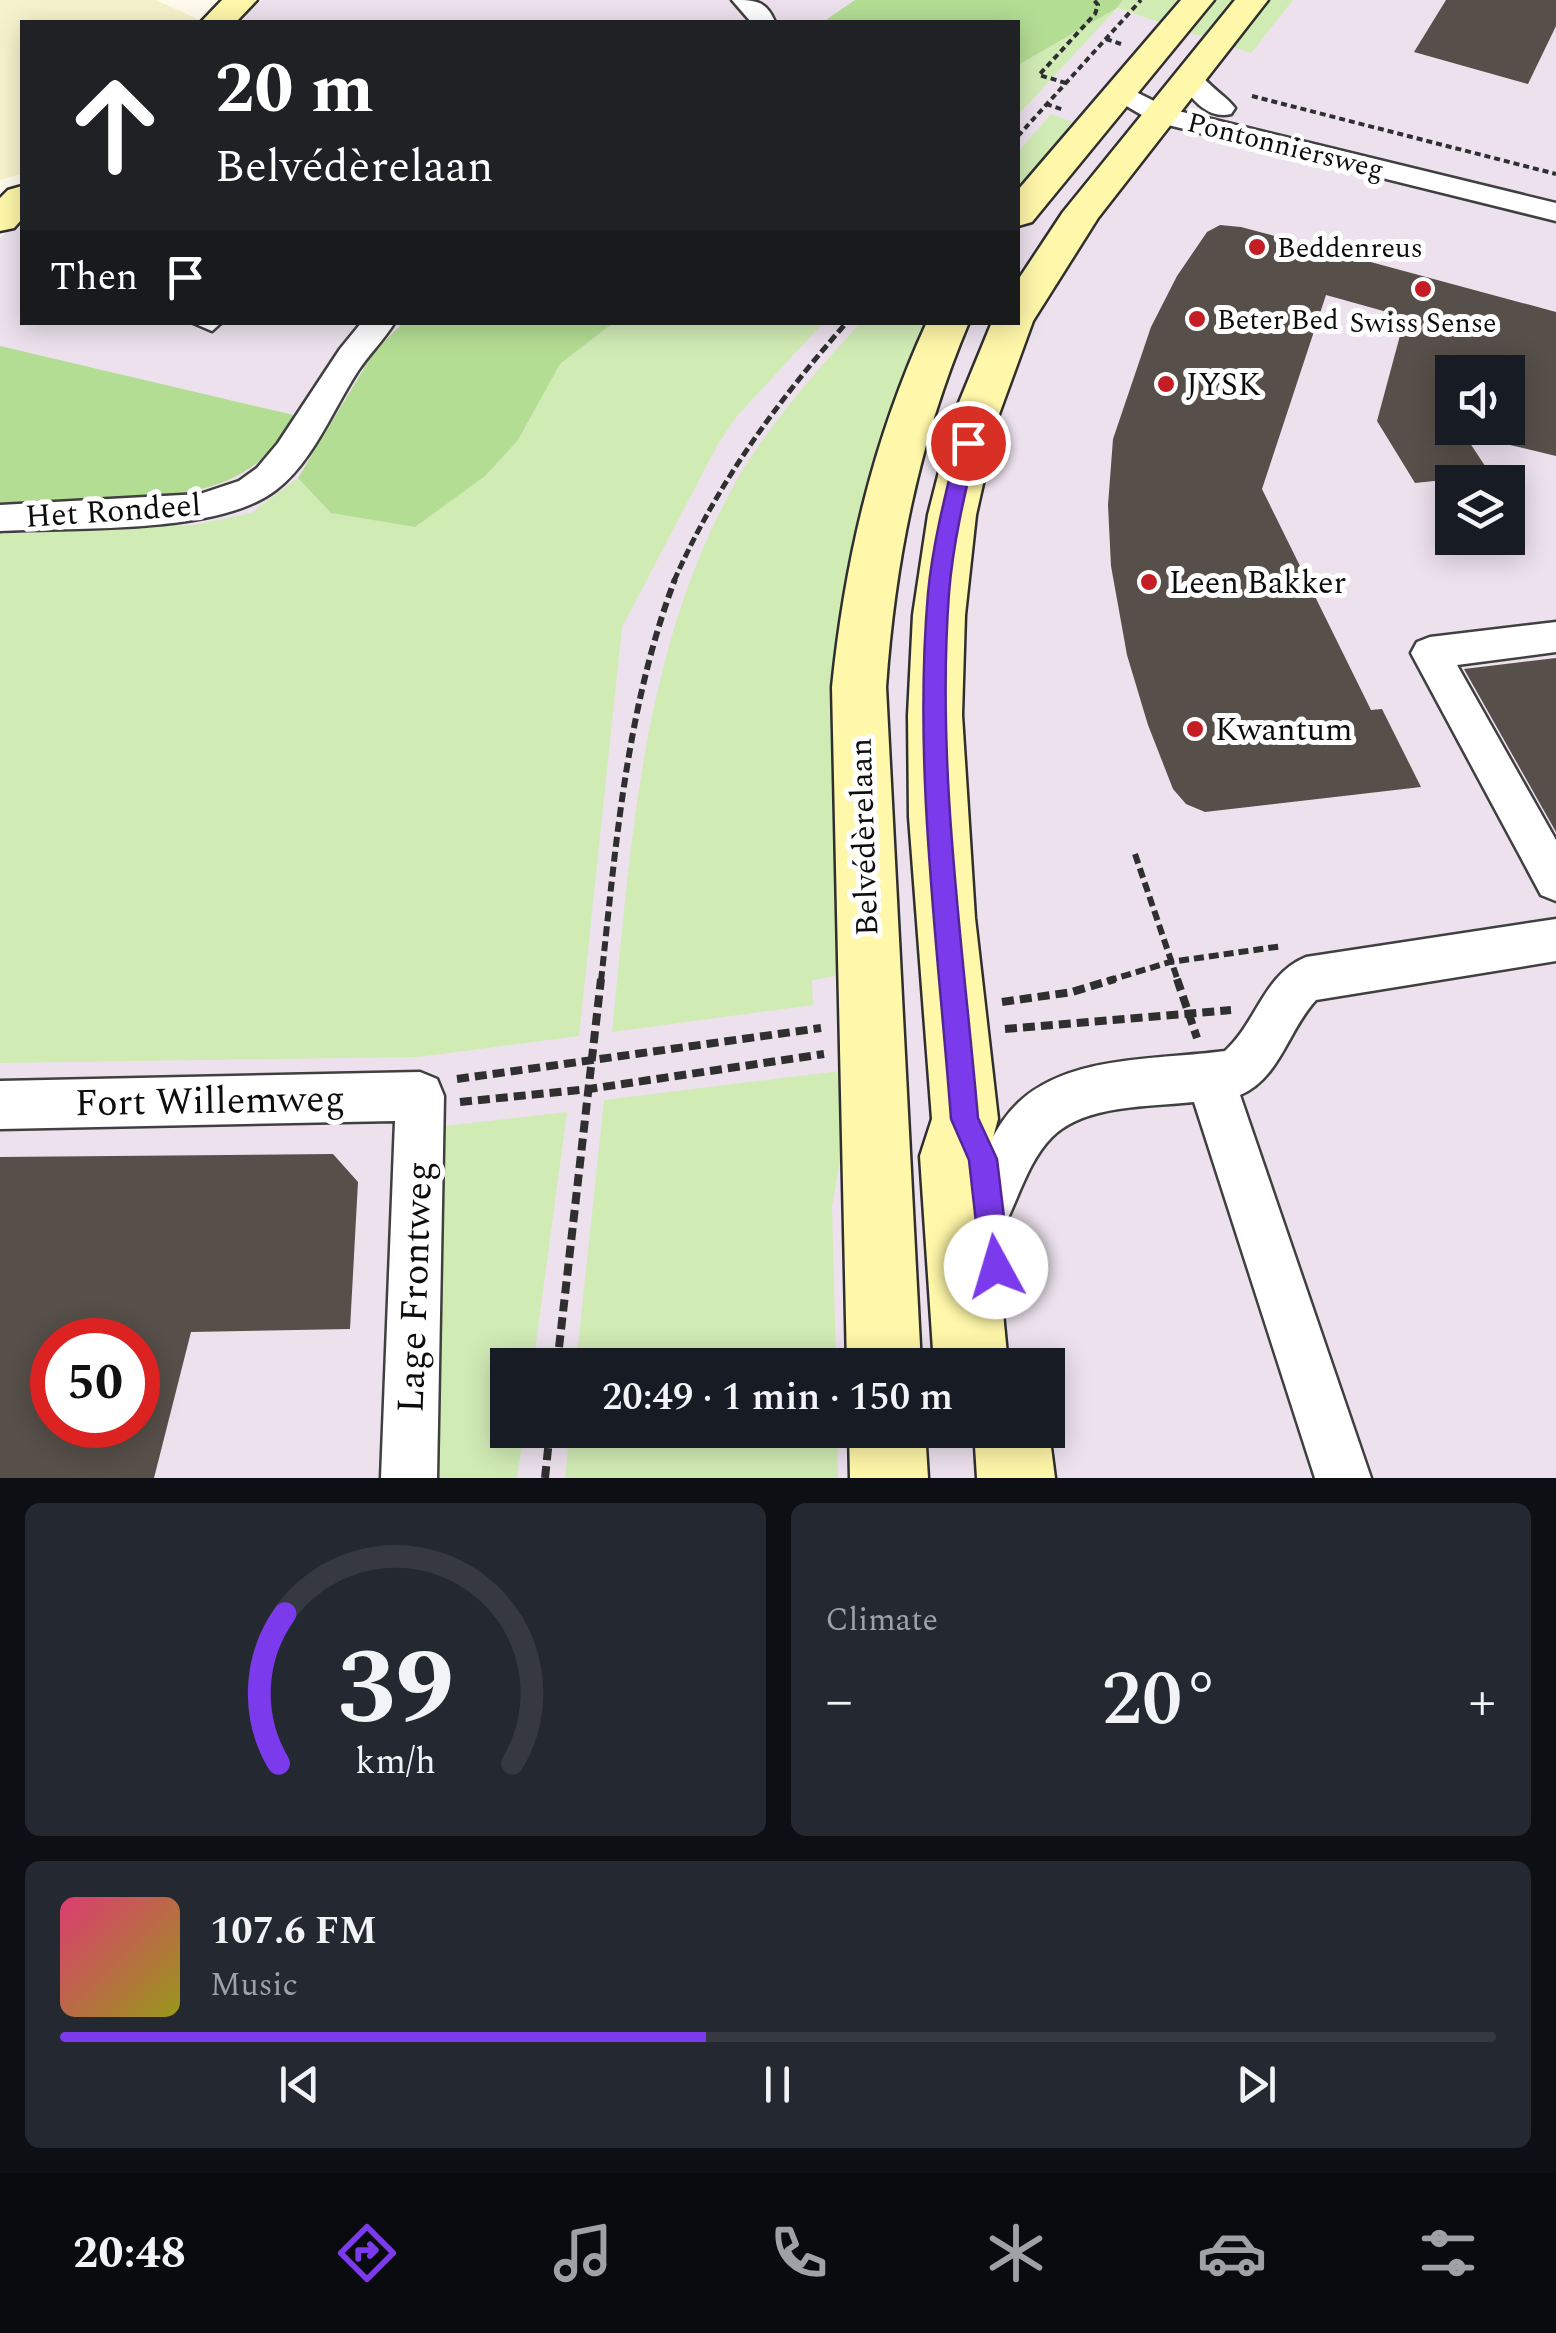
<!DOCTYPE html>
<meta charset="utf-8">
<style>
:root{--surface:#171b24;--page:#242831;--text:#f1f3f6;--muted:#9ea1a6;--line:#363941;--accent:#7c3aed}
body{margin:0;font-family:Spectral,serif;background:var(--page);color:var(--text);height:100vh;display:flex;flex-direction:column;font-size:38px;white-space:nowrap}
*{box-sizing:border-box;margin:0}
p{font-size:32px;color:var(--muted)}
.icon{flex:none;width:55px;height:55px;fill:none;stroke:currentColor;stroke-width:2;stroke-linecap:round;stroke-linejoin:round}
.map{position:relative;height:1478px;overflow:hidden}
.sheet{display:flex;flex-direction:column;gap:25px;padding:25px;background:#0d0f14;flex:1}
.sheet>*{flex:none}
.guide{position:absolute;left:20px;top:20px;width:1000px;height:305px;border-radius:0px;box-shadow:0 5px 25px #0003;background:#202124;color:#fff;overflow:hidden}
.buttons{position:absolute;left:1435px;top:355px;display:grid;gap:20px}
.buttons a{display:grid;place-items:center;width:90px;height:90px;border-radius:0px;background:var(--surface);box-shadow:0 5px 25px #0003;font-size:50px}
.speed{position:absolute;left:30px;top:1318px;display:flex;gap:20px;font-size:50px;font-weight:700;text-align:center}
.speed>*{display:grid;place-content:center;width:130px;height:130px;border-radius:50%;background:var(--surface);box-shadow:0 5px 25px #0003;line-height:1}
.speed .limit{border:15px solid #d22;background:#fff;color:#111}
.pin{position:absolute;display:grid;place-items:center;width:85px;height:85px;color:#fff;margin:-42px;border:5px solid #fff;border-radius:50%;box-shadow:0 2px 10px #0007}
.me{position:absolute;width:110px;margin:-55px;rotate:354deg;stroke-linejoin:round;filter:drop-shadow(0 0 8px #0008)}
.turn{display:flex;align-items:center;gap:35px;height:210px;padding:0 30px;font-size:45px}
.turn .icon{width:130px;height:130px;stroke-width:2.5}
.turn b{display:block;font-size:70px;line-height:85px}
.then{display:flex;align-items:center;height:95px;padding:0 30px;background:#0003;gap:20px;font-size:38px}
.big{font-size:75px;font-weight:600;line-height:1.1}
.sheet .widget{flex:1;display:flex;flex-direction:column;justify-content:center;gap:15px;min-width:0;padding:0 35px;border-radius:15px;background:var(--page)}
.sheet .dial{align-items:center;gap:0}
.dial svg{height:260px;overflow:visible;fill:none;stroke:var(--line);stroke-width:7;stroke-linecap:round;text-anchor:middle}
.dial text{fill:var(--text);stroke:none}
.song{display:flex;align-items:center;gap:30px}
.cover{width:120px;height:120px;border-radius:15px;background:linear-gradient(135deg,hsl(340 70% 55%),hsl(60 70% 35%))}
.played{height:10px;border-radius:5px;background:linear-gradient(90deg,var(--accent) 45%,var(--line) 45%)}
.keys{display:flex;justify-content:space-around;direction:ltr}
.heat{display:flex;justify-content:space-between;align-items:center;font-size:55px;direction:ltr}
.sheet .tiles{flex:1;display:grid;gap:25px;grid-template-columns:1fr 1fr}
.widget:last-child{grid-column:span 2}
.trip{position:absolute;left:490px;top:1348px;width:575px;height:100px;border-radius:0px;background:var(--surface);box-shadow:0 5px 25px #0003;font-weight:600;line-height:100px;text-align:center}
.menu{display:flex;height:160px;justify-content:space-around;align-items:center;background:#090b0e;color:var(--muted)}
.menu .icon{width:70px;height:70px}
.menu .active{color:var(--accent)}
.menu b{font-size:45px;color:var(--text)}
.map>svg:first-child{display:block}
.industrial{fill:#ece1ed;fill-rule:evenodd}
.farmland{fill:#f6f3cc}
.green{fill:#d1ebb5}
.forest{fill:#b4dd94}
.building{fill:#574f49;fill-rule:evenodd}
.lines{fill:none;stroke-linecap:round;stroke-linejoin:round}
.lane-casing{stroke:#404040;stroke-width:5}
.street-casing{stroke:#404040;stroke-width:5}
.secondary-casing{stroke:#2f2f2f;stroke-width:5}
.path-far3{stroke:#2f2f2f;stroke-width:4;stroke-dasharray:6 4;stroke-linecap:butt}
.path-far2{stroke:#2f2f2f;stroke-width:5;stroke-dasharray:9 4;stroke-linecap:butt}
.path-far1{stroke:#2f2f2f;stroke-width:6;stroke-dasharray:10 5;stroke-linecap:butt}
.path{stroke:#2f2f2f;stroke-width:8;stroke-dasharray:12 6;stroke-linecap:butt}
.lane{fill:#fff;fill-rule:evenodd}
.street{fill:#fff;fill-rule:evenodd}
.secondary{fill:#fff7a9;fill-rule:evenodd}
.route{fill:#7c3aed;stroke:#51269a;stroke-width:2.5}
.poi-dot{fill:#c41e24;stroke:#fff;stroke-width:4}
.labels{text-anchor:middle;stroke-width:10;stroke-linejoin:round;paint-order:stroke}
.far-street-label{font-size:28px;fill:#0d0d0d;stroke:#fff}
.far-poi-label{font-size:28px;fill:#0d0d0d;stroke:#fff;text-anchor:start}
.poi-label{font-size:32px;fill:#0d0d0d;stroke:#fff;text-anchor:start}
.street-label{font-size:32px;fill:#0d0d0d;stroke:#fff}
.near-street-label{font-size:38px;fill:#0d0d0d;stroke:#fff}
</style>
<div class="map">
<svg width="1556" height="1478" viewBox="0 0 1556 1478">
<rect width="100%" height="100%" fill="#fffcee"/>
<path class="industrial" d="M 262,0 L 1091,0 L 1251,51 L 1291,0 L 1556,0 L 1556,1478 L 0,1478 L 0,238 L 22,217 L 22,322 L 1018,322 L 1018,22 L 236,22 ZM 1452,372 L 1508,372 L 1508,428 L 1452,428 ZM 1452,482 L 1508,482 L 1508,538 L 1452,538 ZM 52,1340 L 138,1340 L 138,1425 L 52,1425 ZM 508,1365 L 1048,1365 L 1048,1430 L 508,1430 Z"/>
<path class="farmland" d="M 0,0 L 156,0 L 204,22 L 22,22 L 22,174 L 0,180 Z"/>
<g class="green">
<path d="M 1123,0 L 1293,0 L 1251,53 L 1117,8 L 1018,115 L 1018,65 L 1117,8 Z"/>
<path d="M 1051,114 L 1072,122 L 1018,190 L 1018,152 Z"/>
<path d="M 613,323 L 823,323 L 737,416 L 718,444 L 622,627 L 579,1036 L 418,1057 L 0,1063 L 0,534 L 194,525 L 251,513 L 298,478 L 331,513 L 518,440 L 560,364 Z"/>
<path d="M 860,323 L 930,323 L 875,459 L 858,533 L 841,975 L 812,980 L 813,1005 L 612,1032 C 631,846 641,652 734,485 C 768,425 814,374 860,323 Z"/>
<path d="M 840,1071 L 844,1137 L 832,1206 L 836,1365 L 576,1365 L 604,1100 Z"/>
<path d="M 567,1112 L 533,1365 L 508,1365 L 508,1430 L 524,1430 L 517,1478 L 435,1478 L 445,1126 Z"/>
<path d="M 570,1430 L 837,1430 L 838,1478 L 565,1478 Z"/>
</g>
<g class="forest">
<path d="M 855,0 L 1123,0 L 1117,8 L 1018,65 L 1018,22 L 823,22 Z"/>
<path d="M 403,323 L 404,322 L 613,323 L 560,364 L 518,440 L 485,476 L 415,527 L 331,513 L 298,478 L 375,350 Z"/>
<path d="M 0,346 L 298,416 C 253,489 195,495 117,499 C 78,501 39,502 0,504 Z"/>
</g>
<g class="building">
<path d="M 1446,0 L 1556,0 L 1556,26 L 1528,84 L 1414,52 Z"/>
<path d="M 1220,225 L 1241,227 L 1556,312 L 1556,456 L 1464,434 L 1491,475 L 1415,483 L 1377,421 L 1405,317 L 1326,295 L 1262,489 L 1371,710 L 1382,709 L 1421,787 L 1205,812 L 1186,804 L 1173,789 L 1148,725 L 1127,655 L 1111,566 L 1108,505 L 1113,439 L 1151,327 L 1177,276 L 1207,232 ZM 1452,372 L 1508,372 L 1508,428 L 1452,428 Z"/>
<path d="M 1556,658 L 1556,832 L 1464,669 Z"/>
<path d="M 333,1154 L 358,1182 L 350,1329 L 191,1332 L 154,1478 L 0,1478 L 0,1157 ZM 52,1340 L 138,1340 L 138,1425 L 52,1425 Z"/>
</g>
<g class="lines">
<defs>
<path id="lane" d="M 191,322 L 222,322 L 212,331 Z"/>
<g id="street">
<path d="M 732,0 C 755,0 766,0 775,22 L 751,22 Z"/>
<path d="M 1190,69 L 1199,72 C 1209,87 1224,94 1235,108 L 1231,114 C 1206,120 1189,96 1177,77 Z"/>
<path d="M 1120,84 L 1170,109 L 1556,203 L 1556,221 L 1152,121 L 1111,97 L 1107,92 Z"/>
<path d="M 362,322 L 395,322 C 384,340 369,354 358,371 C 333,409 313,462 276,490 C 218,535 74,527 0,531 L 0,505 L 200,494 L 239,481 L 257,468 L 278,443 L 340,349 Z"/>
<path d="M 1556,622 L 1556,652 L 1457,665 L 1556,840 L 1556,901 L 1541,895 L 1411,653 L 1417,642 L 1430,637 Z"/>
<path d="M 1556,919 L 1556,961 L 1316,1000 C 1288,1030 1280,1078 1240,1095 L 1371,1478 L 1315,1478 L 1194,1102 C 1150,1107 1085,1104 1052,1137 C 1030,1159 1020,1193 1007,1220 L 989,1227 L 971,1220 L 964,1202 C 977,1169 993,1126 1019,1102 C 1071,1054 1160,1060 1225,1051 C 1257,1022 1264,974 1306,957 Z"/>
<path d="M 420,1072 L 437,1079 L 444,1096 L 437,1478 L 381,1478 L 395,1121 L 0,1129 L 0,1081 Z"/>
</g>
<g id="secondary">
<path d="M 222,0 L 257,0 L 236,22 L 201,22 Z"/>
<path d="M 1181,0 L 1214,0 L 1032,222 L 1018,226 L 1018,190 Z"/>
<path d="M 1235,0 L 1268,0 L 1098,218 L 1033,321 L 998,417 L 976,515 L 965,615 L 962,715 L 975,918 L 998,1119 L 988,1156 L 1008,1365 L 934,1365 L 920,1156 L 932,1119 L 909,817 L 908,715 L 913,615 L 928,515 L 953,417 L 992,322 L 1018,322 L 1018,280 L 1063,212 Z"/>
<path d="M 22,186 L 22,219 L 14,228 L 0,231 L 0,198 L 8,190 Z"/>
<path d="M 927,322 L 969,322 C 919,440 895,560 886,687 L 921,1365 L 847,1365 L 832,687 C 845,559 873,440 927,322 Z"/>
<path d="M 1048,1424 L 1055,1478 L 977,1478 L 974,1430 L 1048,1430 Z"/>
<path d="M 849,1430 L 925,1430 L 928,1478 L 850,1478 Z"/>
</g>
</defs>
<use href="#lane" class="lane-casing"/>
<use href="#street" class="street-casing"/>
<use href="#secondary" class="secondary-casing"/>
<g class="path-far3">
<path d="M 1106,39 L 1121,44"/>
<path d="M 1066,83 L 1039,75 L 1095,14 L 1098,5 L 1094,0"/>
<path d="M 1252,96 L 1556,174"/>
<path d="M 1046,104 L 1064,110"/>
<path d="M 1018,136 L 1141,0"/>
</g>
<path class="path-far2" d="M 674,581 C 717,483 777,402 847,322"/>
<g class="path-far1">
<path d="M 1135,854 L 1178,981"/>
<path d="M 601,981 C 616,845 626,709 675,579"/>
<path d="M 1107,981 L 1170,962 L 1283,946"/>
</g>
<g class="path">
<path d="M 1177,979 L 1197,1038"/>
<path d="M 1002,1002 L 1072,992 L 1115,979"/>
<path d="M 1005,1029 L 1231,1010"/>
<path d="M 457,1079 L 821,1028"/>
<path d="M 460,1102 L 589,1089 L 824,1054"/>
<path d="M 557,1365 L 601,979"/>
<path d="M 545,1478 L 550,1430"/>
</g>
<use href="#lane" class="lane"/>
<use href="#street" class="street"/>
<use href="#secondary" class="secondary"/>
</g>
<path class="route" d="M 968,436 L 977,443 C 965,493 953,542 949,593 C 936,767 963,945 978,1118 L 997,1159 L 1010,1267 L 1006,1278 L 996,1282 L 985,1278 L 981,1267 L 969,1160 L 951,1119 C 938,945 913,767 928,593 C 933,542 946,492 958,443 Z"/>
<g class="poi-dot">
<circle cx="1257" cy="247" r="10"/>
<circle cx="1423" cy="289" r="10"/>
<circle cx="1197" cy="319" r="10"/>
<circle cx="1166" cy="384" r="10"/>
<circle cx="1149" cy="582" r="10"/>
<circle cx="1195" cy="729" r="10"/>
</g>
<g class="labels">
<g class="far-street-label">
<text transform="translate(1286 145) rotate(14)" y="10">Pontonniersweg</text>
</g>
<g class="far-poi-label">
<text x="1277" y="257">Beddenreus</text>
<text x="1217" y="329">Beter Bed</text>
<text x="1423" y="332" text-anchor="middle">Swiss Sense</text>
</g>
<g class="poi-label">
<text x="1186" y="395">JYSK</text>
<text x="1169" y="593">Leen Bakker</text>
<text x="1215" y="740">Kwantum</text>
</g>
<g class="street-label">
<text transform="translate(113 510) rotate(-4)" y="11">Het Rondeel</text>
<text transform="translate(863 837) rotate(-92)" y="11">Belvédèrelaan</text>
</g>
<g class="near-street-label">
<text transform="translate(210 1100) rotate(-1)" y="13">Fort Willemweg</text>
<text transform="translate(414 1287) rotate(-88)" y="13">Lage Frontweg</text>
</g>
</g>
</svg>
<div class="buttons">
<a><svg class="icon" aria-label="sound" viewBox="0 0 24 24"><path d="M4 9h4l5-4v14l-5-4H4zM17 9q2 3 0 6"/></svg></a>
<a><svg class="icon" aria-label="layers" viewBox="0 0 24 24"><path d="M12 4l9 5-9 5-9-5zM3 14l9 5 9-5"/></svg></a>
</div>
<div class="speed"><div class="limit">50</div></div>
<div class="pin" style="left:968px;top:443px;background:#d93025"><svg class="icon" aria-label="arrive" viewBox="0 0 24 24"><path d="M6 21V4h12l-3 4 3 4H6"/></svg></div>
<svg class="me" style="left:996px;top:1267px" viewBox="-20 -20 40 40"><circle r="19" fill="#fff"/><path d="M0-13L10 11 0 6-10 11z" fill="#7c3aed"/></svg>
<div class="trip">20:49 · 1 min · 150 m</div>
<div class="guide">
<div class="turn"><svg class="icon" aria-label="ahead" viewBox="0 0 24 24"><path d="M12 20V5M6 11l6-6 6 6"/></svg><div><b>20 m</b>Belvédèrelaan</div></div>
<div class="then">Then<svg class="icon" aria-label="arrive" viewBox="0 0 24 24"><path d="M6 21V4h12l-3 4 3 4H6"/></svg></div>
</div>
</div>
<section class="sheet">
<div class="tiles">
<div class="widget dial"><svg viewBox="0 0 100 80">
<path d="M14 69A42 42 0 1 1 86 69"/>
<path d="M14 69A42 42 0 0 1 16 23" stroke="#7c3aed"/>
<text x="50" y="56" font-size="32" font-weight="700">39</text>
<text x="50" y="72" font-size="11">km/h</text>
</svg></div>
<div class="widget"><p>Climate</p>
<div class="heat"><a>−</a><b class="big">20°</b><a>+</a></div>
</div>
<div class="widget">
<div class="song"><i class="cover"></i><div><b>107.6 FM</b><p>Music</p></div></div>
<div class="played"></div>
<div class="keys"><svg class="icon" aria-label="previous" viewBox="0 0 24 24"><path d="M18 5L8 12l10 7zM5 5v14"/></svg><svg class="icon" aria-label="pause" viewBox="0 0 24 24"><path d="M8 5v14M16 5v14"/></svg><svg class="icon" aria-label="next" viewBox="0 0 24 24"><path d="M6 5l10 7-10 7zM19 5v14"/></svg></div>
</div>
</div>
</section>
<nav class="menu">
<b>20:48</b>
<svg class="icon active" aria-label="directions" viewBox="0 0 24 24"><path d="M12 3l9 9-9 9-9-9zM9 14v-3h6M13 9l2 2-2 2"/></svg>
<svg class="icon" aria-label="music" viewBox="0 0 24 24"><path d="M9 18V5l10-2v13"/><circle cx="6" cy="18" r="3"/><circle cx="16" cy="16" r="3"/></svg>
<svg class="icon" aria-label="phone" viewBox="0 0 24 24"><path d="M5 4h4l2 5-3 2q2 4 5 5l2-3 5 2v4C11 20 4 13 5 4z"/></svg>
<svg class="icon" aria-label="climate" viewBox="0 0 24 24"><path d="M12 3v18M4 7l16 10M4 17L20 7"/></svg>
<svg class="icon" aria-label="car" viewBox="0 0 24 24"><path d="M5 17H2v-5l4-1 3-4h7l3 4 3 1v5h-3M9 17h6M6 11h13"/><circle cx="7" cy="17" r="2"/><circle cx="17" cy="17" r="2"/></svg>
<svg class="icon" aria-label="filters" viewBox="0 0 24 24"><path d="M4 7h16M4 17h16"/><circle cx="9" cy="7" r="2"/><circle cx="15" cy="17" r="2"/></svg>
</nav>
